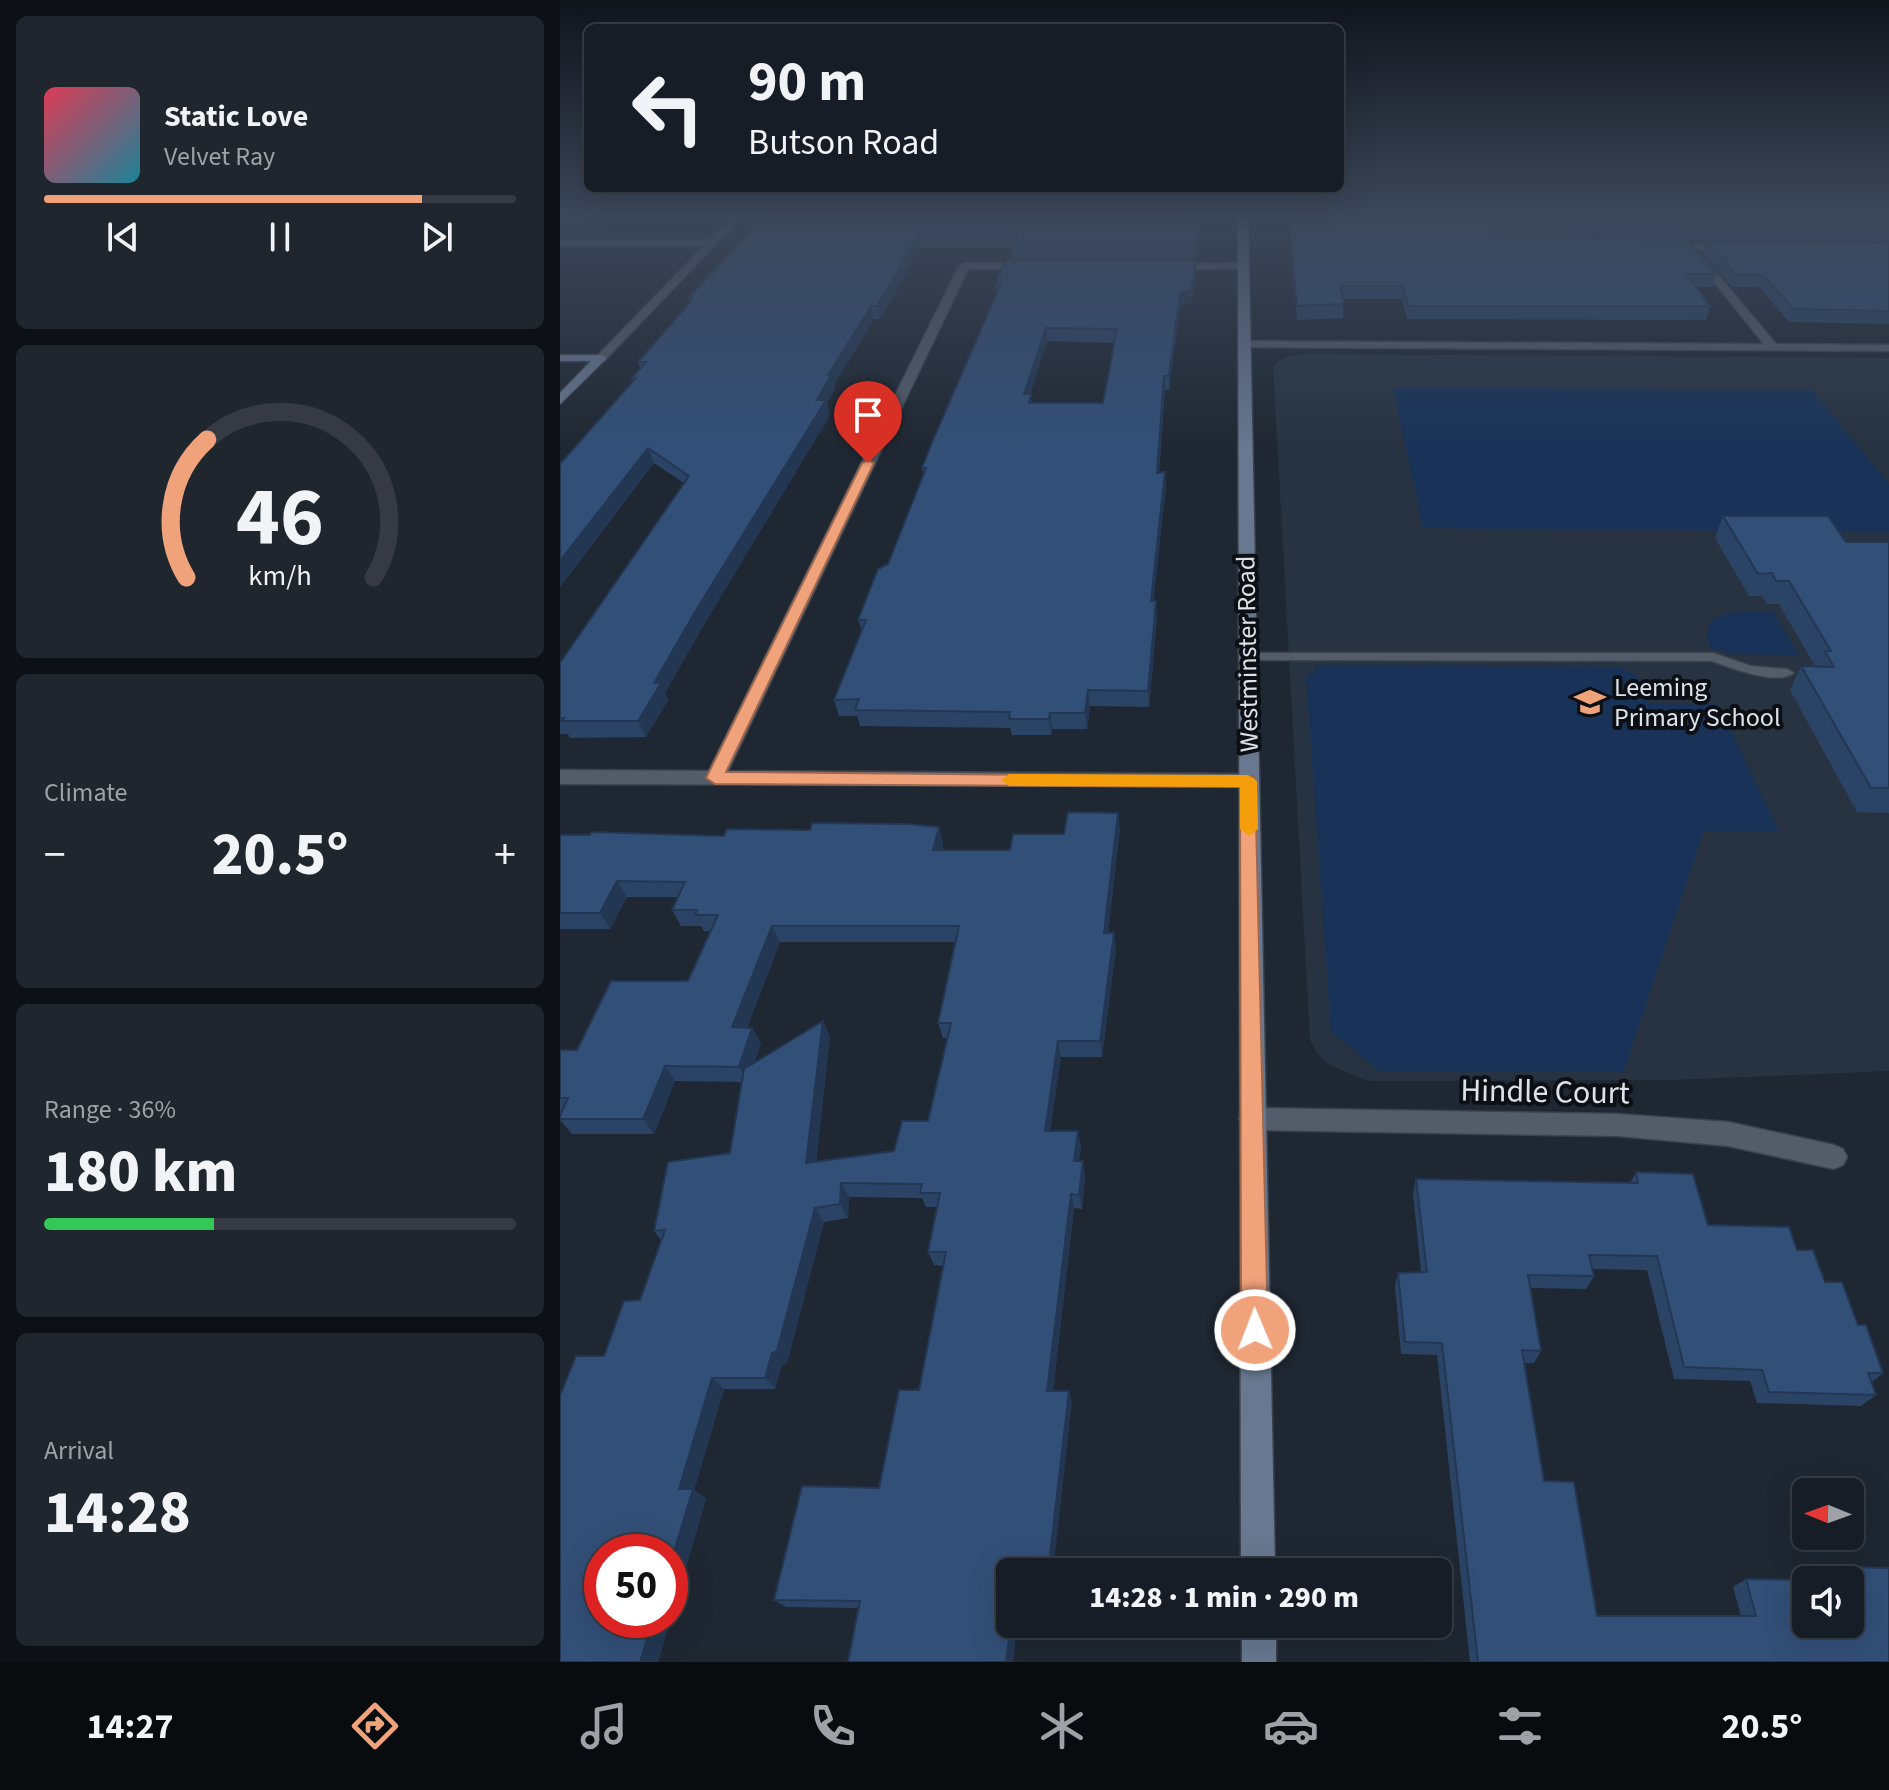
<!DOCTYPE html>
<meta charset="utf-8">
<style>
:root{--surface:#171d26;--page:#20262e;--text:#f1f3f6;--muted:#9ea2a7;--line:#363b43;--accent:#f0a27b}
body{margin:0;font-family:"Source Sans 3",sans-serif;background:var(--page);color:var(--text);height:100vh;display:flex;flex-direction:column;font-size:30px;white-space:nowrap}
*{box-sizing:border-box;margin:0}
p{font-size:26px;color:var(--muted)}
.icon{flex:none;width:44px;height:44px;fill:none;stroke:currentColor;stroke-width:2;stroke-linecap:round;stroke-linejoin:round}
.map{position:relative;flex:1;overflow:hidden}
.drawer{display:flex;flex-direction:column;gap:16px;padding:16px;background:#0d1015;width:560px}
.drawer>*{flex:none}
.hud{position:absolute;left:24px;top:24px;width:760px;height:168px;border-radius:12px;box-shadow:0 8px 32px #0002,0 0 0 2px var(--line);background:#171d26;color:var(--text);overflow:hidden}
.needle{width:52px;rotate:271deg}
.tools{position:absolute;left:1232px;top:1478px;display:grid;gap:16px}
.tools a{display:grid;place-items:center;width:72px;height:72px;border-radius:12px;background:var(--surface);box-shadow:0 8px 32px #0002,0 0 0 2px var(--line);font-size:40px}
.speed{position:absolute;left:24px;top:1534px;display:flex;gap:16px;font-size:40px;font-weight:700;text-align:center}
.speed>*{display:grid;place-content:center;width:104px;height:104px;border-radius:50%;background:var(--surface);box-shadow:0 8px 32px #0002,0 0 0 2px var(--line);line-height:1}
.speed .limit{border:12px solid #d22;background:#fff;color:#111}
.pin{position:absolute;display:grid;place-items:center;width:68px;height:68px;color:#fff;margin:-82px -34px;border-radius:50% 50% 50% 0;rotate:-45deg;box-shadow:0 0 8px #0007}
.pin .icon{rotate:45deg}
.me{position:absolute;width:88px;margin:-44px;rotate:359deg;stroke-linejoin:round;filter:drop-shadow(0 0 6px #0008)}
.turn{display:flex;align-items:center;gap:28px;height:168px;padding:0 32px;font-size:36px}
.turn .icon{width:104px;height:104px;stroke-width:2.5}
.turn b{display:block;font-size:56px;line-height:68px}
.big{font-size:60px;font-weight:800;line-height:1.1}
.drawer .tile{flex:1;display:flex;flex-direction:column;justify-content:center;gap:12px;min-width:0;padding:0 28px;border-radius:12px;background:var(--page)}
.drawer .dial{align-items:center;gap:0}
.dial svg{height:208px;overflow:visible;fill:none;stroke:var(--line);stroke-width:7;stroke-linecap:round;text-anchor:middle}
.dial text{fill:var(--text);stroke:none}
.song{display:flex;align-items:center;gap:24px}
.cover{width:96px;height:96px;border-radius:12px;background:linear-gradient(135deg,hsl(350 70% 55%),hsl(190 70% 35%))}
.played{height:8px;border-radius:4px;background:linear-gradient(90deg,var(--accent) 80%,var(--line) 80%)}
.keys{display:flex;justify-content:space-around;direction:ltr}
.heat{display:flex;justify-content:space-between;align-items:center;font-size:44px;direction:ltr}
.charge{height:12px;border-radius:6px;background:linear-gradient(90deg,#34c759 36%,var(--line) 0)}
.trip{position:absolute;left:436px;top:1558px;width:456px;height:80px;border-radius:12px;background:var(--surface);box-shadow:0 8px 32px #0002,0 0 0 2px var(--line);font-weight:800;line-height:80px;text-align:center}
.tabs{display:flex;height:128px;justify-content:space-around;align-items:center;background:#090c0f;color:var(--muted)}
.tabs .icon{width:56px;height:56px}
.tabs .current{color:var(--accent)}
.tabs b{font-size:36px;color:var(--text)}
main{display:flex;flex:1;min-height:0}
.map>svg:first-child{display:block}
.built{fill:#283342}
.green{fill:#193358}
.lines{fill:none;stroke-linecap:round;stroke-linejoin:round}
.lane-casing{stroke:#3c424c;stroke-width:3}
.street-casing{stroke:#3c424c;stroke-width:3}
.secondary-casing{stroke:#3c424c;stroke-width:3}
.lane{fill:#535c68;fill-rule:evenodd}
.street{fill:#535c68;fill-rule:evenodd}
.secondary{fill:#677890;fill-rule:evenodd}
.wall{fill:#2b4466;fill-rule:evenodd}
.shaded-wall{fill:#233753}
.building{fill:#324f77;stroke:#233753;stroke-width:2;fill-rule:evenodd}
.route{fill:#f0a27b;stroke:#9c6950;stroke-width:2}
.slow{fill:#f59e0b}
.labels{text-anchor:middle;stroke-width:8;stroke-linejoin:round;paint-order:stroke}
.street-label{font-size:26px;fill:#dde2ea;stroke:#0c1015}
.poi-label{font-size:26px;fill:#dde2ea;stroke:#0c1015;text-anchor:start}
.near-street-label{font-size:32px;fill:#dde2ea;stroke:#0c1015}
</style>
<main>
<section class="drawer">
<div class="tile">
<div class="song"><i class="cover"></i><div><b>Static Love</b><p>Velvet Ray</p></div></div>
<div class="played"></div>
<div class="keys"><svg class="icon" aria-label="previous" viewBox="0 0 24 24"><path d="M18 5L8 12l10 7zM5 5v14"/></svg><svg class="icon" aria-label="pause" viewBox="0 0 24 24"><path d="M8 5v14M16 5v14"/></svg><svg class="icon" aria-label="next" viewBox="0 0 24 24"><path d="M6 5l10 7-10 7zM19 5v14"/></svg></div>
</div>
<div class="tile dial"><svg viewBox="0 0 100 80">
<path d="M14 69A42 42 0 1 1 86 69"/>
<path d="M14 69A42 42 0 0 1 22 16" stroke="#f0a27b"/>
<text x="50" y="56" font-size="32" font-weight="700">46</text>
<text x="50" y="72" font-size="11">km/h</text>
</svg></div>
<div class="tile"><p>Climate</p>
<div class="heat"><a>−</a><b class="big">20.5°</b><a>+</a></div>
</div>
<div class="tile"><p>Range · 36%</p><b class="big">180 km</b><div class="charge"></div></div>
<div class="tile"><p>Arrival</p><b class="big">14:28</b></div>
</section>
<div class="map">
<svg width="1329" height="1662" viewBox="0 0 1329 1662">
<rect width="100%" height="100%" fill="#1f2732"/>
<path class="built" d="M 744,354 L 1329,358 L 1329,1071 L 1114,1080 L 807,1081 L 768,1064 L 757,1053 L 750,1040 L 713,365 L 727,357 Z"/>
<g class="green">
<path d="M 833,387 L 1252,390 L 1329,484 L 1329,532 L 863,528 Z"/>
<path d="M 1176,612 L 1213,612 L 1239,655 L 1171,654 L 1150,648 C 1142,625 1152,615 1176,612 Z"/>
<path d="M 756,665 L 1060,667 L 1078,677 L 1088,703 L 1158,704 L 1219,831 L 1144,831 L 1064,1071 L 819,1071 L 771,1032 L 746,675 L 755,673 Z"/>
</g>
<g class="lines">
<defs>
<path id="lane" d="M 688,653 L 1153,653 L 1191,666 L 1227,669 L 1234,673 C 1217,686 1171,668 1152,661 L 683,660 L 681,657 Z"/>
<g id="street">
<path d="M 173,216 L 183,216 L 45,360 L 37,360 L 37,356 L 144,246 L 0,246 L 0,240 L 149,240 Z"/>
<path d="M 1102,244 L 1169,244 L 1174,247 L 1169,250 L 1105,249 Z"/>
<path d="M 1137,257 L 1143,257 L 1216,344 L 1329,345 L 1329,351 L 684,347 L 678,344 L 684,341 L 1204,344 L 1137,261 Z"/>
<path d="M 404,263 L 471,263 L 476,266 L 471,269 L 408,269 L 168,771 L 688,774 L 695,776 L 698,781 L 695,786 L 0,784 L 0,770 L 149,771 L 399,266 Z"/>
<path d="M 684,263 L 688,268 L 611,270 L 606,267 L 611,264 Z"/>
<path d="M 692,1108 L 1058,1114 L 1168,1122 L 1274,1145 L 1283,1149 L 1287,1157 L 1283,1165 L 1274,1169 L 1168,1146 L 1058,1136 L 692,1130 L 683,1127 L 679,1119 L 683,1111 Z"/>
</g>
<g id="secondary">
<path d="M 678,216 L 688,216 L 715,1572 L 681,1572 Z"/>
<path d="M 0,355 L 41,355 L 47,358 L 0,404 L 0,393 L 31,361 L 0,361 Z"/>
<rect x="682" y="1624" width="34" height="38"/>
</g>
</defs>
<use href="#lane" class="lane-casing"/>
<use href="#street" class="street-casing"/>
<use href="#secondary" class="secondary-casing"/>
<use href="#lane" class="lane"/>
<use href="#street" class="street"/>
<use href="#secondary" class="secondary"/>
</g>
<g class="wall">
<path d="M 205,216 L 640,216 L 636,260 L 636,272 L 631,303 L 620,306 L 609,390 L 605,390 L 599,473 L 605,472 L 606,487 L 593,601 L 597,617 L 589,707 L 530,706 L 527,729 L 492,729 L 491,735 L 452,735 L 450,728 L 300,726 L 297,716 L 279,716 L 274,700 L 302,630 L 298,620 L 328,564 L 364,474 L 362,468 L 437,293 L 435,284 L 452,260 L 451,248 L 361,247 L 320,319 L 314,319 L 274,385 L 275,389 L 267,403 L 270,415 L 142,628 L 105,693 L 108,700 L 86,737 L 10,738 L 8,734 L 0,734 L 0,663 L 124,483 L 94,463 L 0,587 L 0,464 L 73,381 L 72,378 L 80,368 L 78,362 L 130,302 L 128,298 ZM 487,341 L 555,343 L 543,403 L 472,403 L 470,394 Z"/>
<path d="M 737,216 L 1329,216 L 1329,324 L 1229,322 L 1199,287 L 1172,287 L 1143,253 L 1146,241 L 1302,242 L 1010,237 L 1157,274 L 1153,287 L 1136,287 L 1150,306 L 1146,320 L 847,319 L 842,299 L 783,299 L 783,318 L 737,320 L 729,232 L 729,220 L 738,220 Z"/>
<path d="M 1163,516 L 1286,542 L 1329,542 L 1329,813 L 1297,812 L 1230,690 L 1241,666 L 1255,666 L 1219,604 L 1207,604 L 1202,596 L 1189,596 L 1155,538 Z"/>
<path d="M 560,829 L 548,933 L 556,949 L 542,1057 L 501,1057 L 490,1131 L 521,1146 L 519,1161 L 525,1176 L 522,1209 L 514,1208 L 493,1391 L 512,1403 L 450,1572 L 450,1624 L 457,1624 L 453,1662 L 288,1662 L 298,1608 L 226,1607 L 214,1600 L 319,1488 L 359,1390 L 384,1266 L 374,1265 L 368,1252 L 377,1207 L 366,1207 L 362,1198 L 289,1197 L 288,1218 L 264,1222 L 227,1363 L 222,1365 L 215,1389 L 164,1389 L 134,1490 L 146,1499 L 98,1662 L 44,1356 L 80,1300 L 101,1240 L 94,1231 L 170,1153 L 182,1082 L 115,1081 L 94,1134 L 12,1134 L 0,1120 L 1,1113 L 0,1113 L 0,1050 L 17,1050 L 128,981 L 151,931 L 144,931 L 141,926 L 121,926 L 112,910 L 118,897 L 67,897 L 50,929 L 0,929 L 0,835 L 383,843 L 382,850 L 450,850 L 504,834 ZM 220,942 L 395,942 L 378,1023 L 383,1038 L 387,1038 L 368,1121 L 334,1151 L 256,1162 L 270,1036 L 194,1063 L 201,1043 L 192,1028 L 187,1028 Z"/>
<path d="M 1076,1172 L 1148,1225 L 1237,1250 L 1265,1282 L 1298,1325 L 1323,1373 L 1312,1382 L 1316,1395 L 1301,1406 L 1197,1403 L 1190,1381 L 1114,1379 L 1087,1270 L 1032,1269 L 1034,1276 L 1026,1289 L 970,1288 L 981,1351 L 974,1363 L 964,1363 L 984,1481 L 1037,1616 L 1181,1616 L 1173,1587 L 1186,1579 L 1274,1580 L 1273,1575 L 1288,1567 L 1329,1662 L 910,1662 L 877,1355 L 841,1354 L 835,1286 L 838,1273 L 861,1272 L 853,1193 L 856,1179 L 1070,1183 Z"/>
</g>
<g class="shaded-wall">
<path d="M 639,216 L 640,216 L 637,260 L 637,248 Z"/>
<path d="M 939,224 L 937,236 L 933,230 Z"/>
<path d="M 359,235 L 361,247 L 320,319 L 317,306 Z"/>
<path d="M 636,260 L 636,272 L 631,303 L 620,306 L 609,390 L 609,376 L 620,293 Z"/>
<path d="M 311,306 L 314,319 L 274,385 L 275,389 L 267,403 L 270,415 L 142,628 L 105,693 L 108,700 L 86,737 L 78,721 L 94,683 L 257,400 L 268,375 Z"/>
<path d="M 486,328 L 487,341 L 466,408 L 464,394 Z"/>
<path d="M 604,376 L 605,390 L 597,487 L 597,473 Z"/>
<path d="M 88,448 L 94,463 L 0,587 L 0,561 Z"/>
<path d="M 605,472 L 606,487 L 592,617 L 591,601 Z"/>
<path d="M 596,601 L 597,617 L 589,707 L 588,691 Z"/>
<path d="M 528,690 L 530,706 L 527,729 L 525,713 Z"/>
<path d="M 490,713 L 492,729 L 491,735 L 489,719 Z"/>
<path d="M 558,813 L 560,829 L 546,949 L 544,933 Z"/>
<path d="M 379,827 L 383,843 L 378,866 L 373,850 Z"/>
<path d="M 57,881 L 67,897 L 50,929 L 40,913 Z"/>
<path d="M 212,926 L 220,942 L 181,1043 L 172,1027 Z"/>
<path d="M 554,933 L 556,949 L 542,1057 L 540,1041 Z"/>
<path d="M 263,1021 L 270,1036 L 254,1178 L 246,1163 Z"/>
<path d="M 192,1028 L 201,1043 L 188,1082 L 179,1067 Z"/>
<path d="M 498,1041 L 501,1057 L 488,1145 L 485,1131 Z"/>
<path d="M 105,1066 L 115,1081 L 94,1134 L 83,1119 Z"/>
<path d="M 518,1131 L 521,1146 L 517,1175 L 514,1161 Z"/>
<path d="M 523,1161 L 525,1176 L 522,1209 L 519,1195 Z"/>
<path d="M 281,1183 L 289,1197 L 288,1218 L 280,1204 Z"/>
<path d="M 511,1194 L 514,1208 L 492,1402 L 487,1391 Z"/>
<path d="M 255,1208 L 264,1222 L 227,1363 L 222,1365 L 215,1389 L 205,1378 Z"/>
<path d="M 152,1378 L 164,1389 L 134,1490 L 146,1499 L 98,1662 L 80,1662 L 93,1620 L 110,1620 L 110,1565 L 119,1489 Z"/>
<path d="M 509,1391 L 512,1403 L 493,1572 L 488,1572 Z"/>
<path d="M 451,1624 L 457,1624 L 453,1662 L 446,1662 Z"/>
</g>
<g class="building">
<path d="M 205,216 L 639,216 L 637,248 L 451,248 L 457,236 L 359,235 L 317,306 L 311,306 L 268,375 L 271,375 L 257,400 L 266,400 L 135,612 L 94,683 L 101,683 L 78,721 L 1,721 L 4,718 L 0,718 L 0,663 L 129,476 L 88,448 L 0,561 L 0,464 L 76,378 L 72,378 L 86,362 L 78,362 L 128,305 L 132,298 L 128,298 Z"/>
<path d="M 739,216 L 1329,216 L 1329,230 L 939,224 L 933,230 L 936,235 L 1128,241 L 1157,274 L 1127,274 L 1150,306 L 848,306 L 843,286 L 780,286 L 784,304 L 737,306 L 729,220 L 740,220 Z"/>
<path d="M 1146,241 L 1329,242 L 1329,311 L 1234,309 L 1203,275 L 1176,275 Z"/>
<path d="M 446,260 L 636,260 L 631,290 L 620,293 L 609,376 L 604,376 L 597,473 L 605,472 L 591,601 L 596,601 L 588,691 L 528,690 L 525,713 L 490,713 L 489,719 L 449,719 L 450,712 L 295,710 L 299,699 L 274,700 L 306,620 L 298,620 L 318,569 L 328,564 L 366,468 L 362,468 L 373,440 L 441,284 L 435,284 ZM 486,328 L 557,329 L 543,403 L 469,403 L 471,394 L 464,394 Z"/>
<path d="M 1163,516 L 1268,516 L 1286,542 L 1329,542 L 1329,788 L 1311,788 L 1241,666 L 1274,667 L 1265,651 L 1271,651 L 1229,581 L 1216,581 L 1212,573 L 1198,574 Z"/>
<path d="M 508,812 L 558,813 L 544,933 L 554,933 L 540,1041 L 498,1041 L 485,1131 L 518,1131 L 514,1161 L 523,1161 L 519,1195 L 511,1194 L 487,1391 L 509,1391 L 488,1572 L 450,1572 L 451,1624 L 446,1662 L 288,1662 L 300,1601 L 214,1600 L 242,1486 L 319,1488 L 339,1390 L 359,1390 L 386,1252 L 368,1252 L 380,1193 L 360,1193 L 362,1184 L 281,1183 L 280,1204 L 255,1208 L 217,1351 L 212,1353 L 205,1378 L 152,1378 L 119,1489 L 133,1489 L 110,1565 L 110,1552 L 42,1552 L 42,1620 L 93,1620 L 80,1662 L 0,1662 L 0,1396 L 16,1356 L 44,1356 L 64,1301 L 80,1300 L 105,1230 L 94,1231 L 108,1162 L 170,1153 L 184,1069 L 263,1021 L 246,1163 L 334,1151 L 342,1121 L 368,1121 L 391,1023 L 378,1023 L 399,926 L 212,926 L 172,1027 L 192,1028 L 179,1067 L 105,1066 L 83,1119 L 0,1119 L 0,1116 L 8,1098 L 0,1098 L 0,1050 L 17,1050 L 51,981 L 128,981 L 158,915 L 135,915 L 137,910 L 112,910 L 125,882 L 57,881 L 40,913 L 0,913 L 0,835 L 30,835 L 31,832 L 164,836 L 167,829 L 250,830 L 252,823 L 347,824 L 379,827 L 373,850 L 450,850 L 453,834 L 504,834 Z"/>
<path d="M 1076,1172 L 1133,1174 L 1148,1225 L 1229,1227 L 1237,1250 L 1253,1250 L 1265,1282 L 1282,1282 L 1298,1325 L 1306,1325 L 1323,1373 L 1308,1373 L 1316,1395 L 1209,1392 L 1202,1370 L 1124,1367 L 1097,1256 L 1029,1255 L 1034,1276 L 968,1275 L 981,1351 L 962,1350 L 984,1481 L 1014,1482 L 1037,1616 L 1196,1616 L 1186,1579 L 1263,1580 L 1246,1580 L 1246,1624 L 1290,1624 L 1290,1580 L 1293,1580 L 1288,1567 L 1329,1568 L 1329,1662 L 918,1662 L 882,1343 L 845,1342 L 838,1273 L 867,1272 L 856,1179 L 1078,1183 Z"/>
</g>
<linearGradient id="sky" x2="0" y2="1"><stop stop-color="#11151c"/><stop offset="0.48" stop-color="#3c475a"/><stop offset="1" stop-color="#3c475a" stop-opacity="0"/></linearGradient>
<rect width="1329" height="449" fill="url(#sky)"/>
<path class="route" d="M 308,460 L 314,463 L 166,772 L 695,777 L 708,1330 L 704,1339 L 695,1343 L 685,1339 L 681,1330 L 680,787 L 155,784 L 146,778 L 302,463 Z"/>
<path class="slow" d="M 449,774 L 688,775 L 697,781 L 698,829 L 689,836 L 680,829 L 680,787 L 449,786 L 441,780 Z"/>
<defs>
<symbol id="school-bare" viewBox="-9 -9 18 18"><path d="M0-5L7-2L0 1L-7-2ZM-4 1L0 2.5L4 1V4Q0 6-4 4Z" fill="#f0a27b" stroke="#0c1015" stroke-width="2.5" paint-order="stroke"/></symbol>
</defs>
<g fill-rule="evenodd">
<use href="#school-bare" x="1008" y="680" width="44" height="44"/>
</g>
<g class="labels">
<g class="street-label">
<text transform="translate(687 654) rotate(-91)" y="9">Westminster Road</text>
</g>
<g class="poi-label">
<text x="1054" y="696">Leeming<tspan x="1054" dy="30">Primary School</tspan></text>
</g>
<g class="near-street-label">
<text transform="translate(985 1091) rotate(1)" y="11">Hindle Court</text>
</g>
</g>
</svg>
<div class="tools">
<a><svg class="needle" viewBox="-14 -14 28 28"><path d="M0-13l5 13h-10z" fill="#e53935"/><path d="M0 13l5-13h-10z" fill="#9ea2a7"/></svg></a>
<a><svg class="icon" aria-label="sound" viewBox="0 0 24 24"><path d="M4 9h4l5-4v14l-5-4H4zM17 9q2 3 0 6"/></svg></a>
</div>
<div class="speed"><div class="limit">50</div></div>
<div class="pin" style="left:308px;top:463px;background:#d93025"><svg class="icon" aria-label="arrive" viewBox="0 0 24 24"><path d="M6 21V4h12l-3 4 3 4H6"/></svg></div>
<svg class="me" style="left:695px;top:1330px" viewBox="-20 -20 40 40"><circle r="17" fill="#f0a27b" stroke="#fff" stroke-width="3"/><path d="M0-11L8 9 0 5-8 9z" fill="#fff"/></svg>
<div class="trip">14:28 · 1 min · 290 m</div>
<div class="hud">
<div class="turn"><svg class="icon" aria-label="left" viewBox="0 0 24 24"><path d="M17 20v-9H6M10 6l-5 5 5 5"/></svg><div><b>90 m</b>Butson Road</div></div>
</div>
</div>
</main>
<nav class="tabs">
<b>14:27</b>
<svg class="icon current" aria-label="directions" viewBox="0 0 24 24"><path d="M12 3l9 9-9 9-9-9zM9 14v-3h6M13 9l2 2-2 2"/></svg>
<svg class="icon" aria-label="music" viewBox="0 0 24 24"><path d="M9 18V5l10-2v13"/><circle cx="6" cy="18" r="3"/><circle cx="16" cy="16" r="3"/></svg>
<svg class="icon" aria-label="phone" viewBox="0 0 24 24"><path d="M5 4h4l2 5-3 2q2 4 5 5l2-3 5 2v4C11 20 4 13 5 4z"/></svg>
<svg class="icon" aria-label="climate" viewBox="0 0 24 24"><path d="M12 3v18M4 7l16 10M4 17L20 7"/></svg>
<svg class="icon" aria-label="car" viewBox="0 0 24 24"><path d="M5 17H2v-5l4-1 3-4h7l3 4 3 1v5h-3M9 17h6M6 11h13"/><circle cx="7" cy="17" r="2"/><circle cx="17" cy="17" r="2"/></svg>
<svg class="icon" aria-label="filters" viewBox="0 0 24 24"><path d="M4 7h16M4 17h16"/><circle cx="9" cy="7" r="2"/><circle cx="15" cy="17" r="2"/></svg>
<b>20.5°</b>
</nav>
